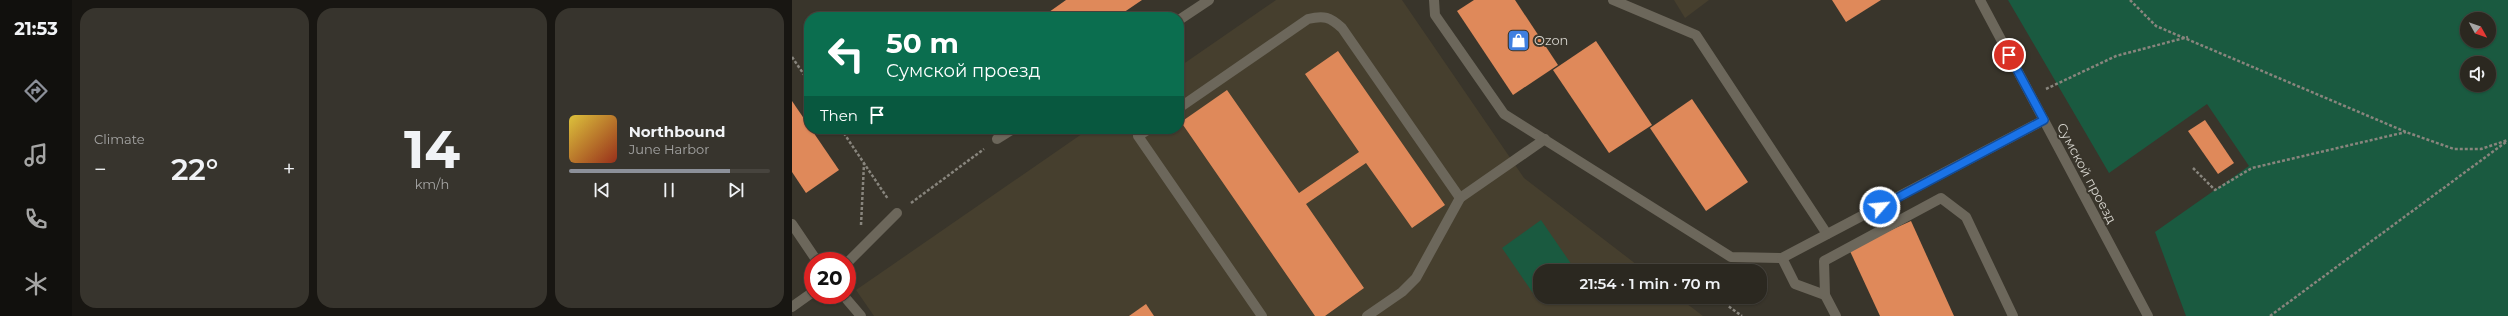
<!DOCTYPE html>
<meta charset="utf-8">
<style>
:root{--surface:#2b2820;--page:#37342d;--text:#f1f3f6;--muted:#a6a6a5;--line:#47443e;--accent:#8c9099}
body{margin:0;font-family:Montserrat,sans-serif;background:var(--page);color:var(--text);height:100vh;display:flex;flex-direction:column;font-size:15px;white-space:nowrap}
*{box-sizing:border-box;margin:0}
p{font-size:13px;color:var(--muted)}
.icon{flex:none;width:22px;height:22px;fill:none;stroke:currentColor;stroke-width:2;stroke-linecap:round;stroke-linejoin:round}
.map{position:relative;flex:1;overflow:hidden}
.sheet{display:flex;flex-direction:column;gap:8px;padding:8px;background:#181612;width:720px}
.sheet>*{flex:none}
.guide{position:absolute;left:12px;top:12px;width:380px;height:122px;border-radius:16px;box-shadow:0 1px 3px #0004,0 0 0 1px var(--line);background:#0b6e4f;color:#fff;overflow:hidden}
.needle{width:26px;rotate:130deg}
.tools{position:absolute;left:1668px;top:12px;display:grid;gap:8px}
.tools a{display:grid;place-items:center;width:36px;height:36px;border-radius:50%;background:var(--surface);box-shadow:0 1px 3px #0004,0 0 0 1px var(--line);font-size:20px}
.speed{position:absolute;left:12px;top:252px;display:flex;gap:8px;font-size:20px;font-weight:700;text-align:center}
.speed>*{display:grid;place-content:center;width:52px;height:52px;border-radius:50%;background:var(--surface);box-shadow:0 1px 3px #0004,0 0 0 1px var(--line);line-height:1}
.speed .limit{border:6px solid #d22;background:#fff;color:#111}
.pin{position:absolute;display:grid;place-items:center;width:34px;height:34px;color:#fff;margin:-17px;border:2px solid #fff;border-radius:50%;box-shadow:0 1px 4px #0007}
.me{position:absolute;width:44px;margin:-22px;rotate:63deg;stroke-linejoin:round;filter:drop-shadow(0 0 3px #0008)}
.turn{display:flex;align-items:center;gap:14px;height:84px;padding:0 16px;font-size:18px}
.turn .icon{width:52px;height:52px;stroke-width:2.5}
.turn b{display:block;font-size:28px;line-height:34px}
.then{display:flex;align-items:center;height:38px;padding:0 16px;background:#0003;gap:8px;font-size:15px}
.big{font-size:30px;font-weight:600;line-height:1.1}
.sheet .tile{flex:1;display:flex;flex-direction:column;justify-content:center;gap:6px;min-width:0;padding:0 14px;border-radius:16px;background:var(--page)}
.sheet .dial{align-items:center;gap:0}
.dial b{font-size:52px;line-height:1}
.song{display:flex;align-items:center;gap:12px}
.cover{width:48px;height:48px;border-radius:6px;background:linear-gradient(135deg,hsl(50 70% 55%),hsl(10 70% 35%))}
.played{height:4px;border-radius:2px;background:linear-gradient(90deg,var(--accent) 80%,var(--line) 80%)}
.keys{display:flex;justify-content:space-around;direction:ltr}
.heat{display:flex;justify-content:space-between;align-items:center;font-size:22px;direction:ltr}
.sheet .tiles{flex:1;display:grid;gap:8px;grid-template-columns:repeat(3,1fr)}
.trip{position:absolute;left:741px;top:264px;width:234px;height:40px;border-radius:16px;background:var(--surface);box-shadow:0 1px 3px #0004,0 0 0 1px var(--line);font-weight:600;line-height:40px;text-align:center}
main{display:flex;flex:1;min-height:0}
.tab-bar{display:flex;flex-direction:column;width:72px;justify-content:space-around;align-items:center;background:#11100d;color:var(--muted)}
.tab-bar .icon{width:28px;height:28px}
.tab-bar .current{color:var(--accent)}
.tab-bar b{font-size:18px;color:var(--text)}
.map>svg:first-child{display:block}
.built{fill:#463f2e}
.green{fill:#1a5a40;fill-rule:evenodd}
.building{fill:#df895a}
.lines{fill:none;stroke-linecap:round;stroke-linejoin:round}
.path{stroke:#88857d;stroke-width:2.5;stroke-dasharray:3 2;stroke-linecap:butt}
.lane{stroke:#6c675b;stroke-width:10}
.secondary{stroke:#6c675b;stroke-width:10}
.route-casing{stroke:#114b97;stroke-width:10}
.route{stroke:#1a73e8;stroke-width:7}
.labels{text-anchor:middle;stroke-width:4;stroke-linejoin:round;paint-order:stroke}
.poi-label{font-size:13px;fill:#d6d4cd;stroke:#39352b;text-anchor:start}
.street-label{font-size:13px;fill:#d6d4cd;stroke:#39352b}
</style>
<main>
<nav class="tab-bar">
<b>21:53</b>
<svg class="icon current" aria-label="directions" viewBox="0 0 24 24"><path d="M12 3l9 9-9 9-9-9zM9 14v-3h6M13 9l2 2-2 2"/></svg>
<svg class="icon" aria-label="music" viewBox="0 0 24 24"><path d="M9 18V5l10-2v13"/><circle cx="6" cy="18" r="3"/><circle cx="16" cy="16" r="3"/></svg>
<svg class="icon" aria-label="phone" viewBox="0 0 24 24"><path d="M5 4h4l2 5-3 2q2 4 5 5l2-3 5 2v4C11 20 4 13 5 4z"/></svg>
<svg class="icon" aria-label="climate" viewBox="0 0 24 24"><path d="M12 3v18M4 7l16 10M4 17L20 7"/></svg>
</nav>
<section class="sheet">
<div class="tiles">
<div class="tile"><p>Climate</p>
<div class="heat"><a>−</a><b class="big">22°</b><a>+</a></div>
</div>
<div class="tile dial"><b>14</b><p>km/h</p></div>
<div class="tile">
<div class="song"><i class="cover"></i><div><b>Northbound</b><p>June Harbor</p></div></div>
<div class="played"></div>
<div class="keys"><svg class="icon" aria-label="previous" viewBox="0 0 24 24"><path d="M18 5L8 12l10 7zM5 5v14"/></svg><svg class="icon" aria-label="pause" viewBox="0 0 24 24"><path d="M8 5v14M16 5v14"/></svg><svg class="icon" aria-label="next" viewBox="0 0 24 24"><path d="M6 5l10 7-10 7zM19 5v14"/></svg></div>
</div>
</div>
</section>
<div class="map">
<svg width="1716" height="316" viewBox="0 0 1716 316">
<rect width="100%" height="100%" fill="#39352b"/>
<g class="built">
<path d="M 484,0 L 610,0 L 732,178 L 853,271 L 748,271 L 748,297 L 886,297 L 911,316 L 82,316 L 64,290 L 297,129 L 387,129 L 387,67 Z"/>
<path d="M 882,0 L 917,0 L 893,18 Z"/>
</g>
<g class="green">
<path d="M 1216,0 L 1716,0 L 1716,316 L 1394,316 L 1363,232 L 1457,166 L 1415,104 L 1317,173 ZM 1675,19 L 1697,19 L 1697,41 L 1675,41 ZM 1675,63 L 1697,63 L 1697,85 L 1675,85 Z"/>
<path d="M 749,220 L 784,271 L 748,271 L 748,297 L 745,299 L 710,248 Z"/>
</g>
<g class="building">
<path d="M 274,0 L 350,0 L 325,17 L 250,17 Z"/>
<path d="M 682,0 L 723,0 L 766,65 L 721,95 L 665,11 Z"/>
<path d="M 1040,0 L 1089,0 L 1054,22 Z"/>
<path d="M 804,41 L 860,125 L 817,153 L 761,70 Z"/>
<path d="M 546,51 L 653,205 L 620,228 L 574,163 L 514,204 L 572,288 L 533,316 L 523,316 L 389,122 L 435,90 L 507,193 L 567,152 L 513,74 Z"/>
<path d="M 900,99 L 956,182 L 914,211 L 858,128 Z"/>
<path d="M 0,101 L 47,170 L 14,193 L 0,172 Z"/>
<path d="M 1413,120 L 1442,163 L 1426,174 L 1396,131 Z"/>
<path d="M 1119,221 L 1162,316 L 1088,316 L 1057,249 Z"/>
<path d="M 354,304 L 362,316 L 337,316 Z"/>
</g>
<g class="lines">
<g class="path">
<path d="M 1338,0 L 1364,26 L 1614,132 L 1662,149 L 1689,149 L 1716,140"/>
<path d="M 0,57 L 17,82"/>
<path d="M 1254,89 L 1324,56 L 1396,37"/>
<path d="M 49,129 L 96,199"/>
<path d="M 1401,168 L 1423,190 L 1460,168 L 1614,132"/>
<path d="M 119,203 L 192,149"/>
<path d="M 69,225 L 72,164"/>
<path d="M 936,297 L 936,306 L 950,316"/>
<path d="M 1478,316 L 1714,142"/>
</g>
<g class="lane">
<path d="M 642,0 L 643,15 L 712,114 L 939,257 L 990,258 L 1003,284 L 1033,295"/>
<path d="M 821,0 L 904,35 L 1035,234"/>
<path d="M 387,20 L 417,0"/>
<path d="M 387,108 L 516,19 C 532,15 538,17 550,28 L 668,198"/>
<path d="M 357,129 L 346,136 L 470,316"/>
<path d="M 205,139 L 221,129"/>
<path d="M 0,224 L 25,261"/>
<path d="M 990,258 L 1252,120"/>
<path d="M 55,263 L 105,213"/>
<path d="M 51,295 L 69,316"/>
<path d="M 0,307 L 21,292"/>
<path d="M 575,316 L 610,292 L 624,278 L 668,198 L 753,139"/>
<path d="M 1044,316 L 1033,295 L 1032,261 L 1149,198 L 1174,217 L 1221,316"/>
</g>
<path class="secondary" d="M 1188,0 L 1356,316"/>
</g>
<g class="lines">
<defs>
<path id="route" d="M 1088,207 L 1252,120 L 1217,55"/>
</defs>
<use href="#route" class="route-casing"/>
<use href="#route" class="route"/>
</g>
<defs>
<symbol id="shop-square" viewBox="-11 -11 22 22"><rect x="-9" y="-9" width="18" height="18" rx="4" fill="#3f7fe0" stroke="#39352b"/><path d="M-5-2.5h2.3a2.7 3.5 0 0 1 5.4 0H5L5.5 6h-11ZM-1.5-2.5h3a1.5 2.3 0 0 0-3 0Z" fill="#fff"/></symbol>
</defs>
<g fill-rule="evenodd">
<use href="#shop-square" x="714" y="28" width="25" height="25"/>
</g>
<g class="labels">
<g class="poi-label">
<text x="742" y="45">Ozon</text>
</g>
<g class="street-label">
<text transform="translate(1295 173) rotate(62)" y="5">Сумской проезд</text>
</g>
</g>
</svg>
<div class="tools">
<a><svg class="needle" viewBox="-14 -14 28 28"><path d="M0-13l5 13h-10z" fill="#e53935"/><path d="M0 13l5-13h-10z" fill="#a6a6a5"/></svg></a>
<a><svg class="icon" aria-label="sound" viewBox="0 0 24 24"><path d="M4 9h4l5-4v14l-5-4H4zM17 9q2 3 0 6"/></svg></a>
</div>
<div class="speed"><div class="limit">20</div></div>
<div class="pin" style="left:1217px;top:55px;background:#d93025"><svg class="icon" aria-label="arrive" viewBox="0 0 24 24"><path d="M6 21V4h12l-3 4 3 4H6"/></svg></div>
<svg class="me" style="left:1088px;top:207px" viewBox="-20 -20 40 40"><circle r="17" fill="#1a73e8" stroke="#fff" stroke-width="3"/><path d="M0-11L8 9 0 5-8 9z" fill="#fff"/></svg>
<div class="trip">21:54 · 1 min · 70 m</div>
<div class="guide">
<div class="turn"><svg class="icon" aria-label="left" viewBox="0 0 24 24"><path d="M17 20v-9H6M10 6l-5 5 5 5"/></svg><div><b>50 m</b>Сумской проезд</div></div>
<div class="then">Then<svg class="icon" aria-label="arrive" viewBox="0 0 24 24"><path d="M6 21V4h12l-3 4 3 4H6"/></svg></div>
</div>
</div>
</main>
